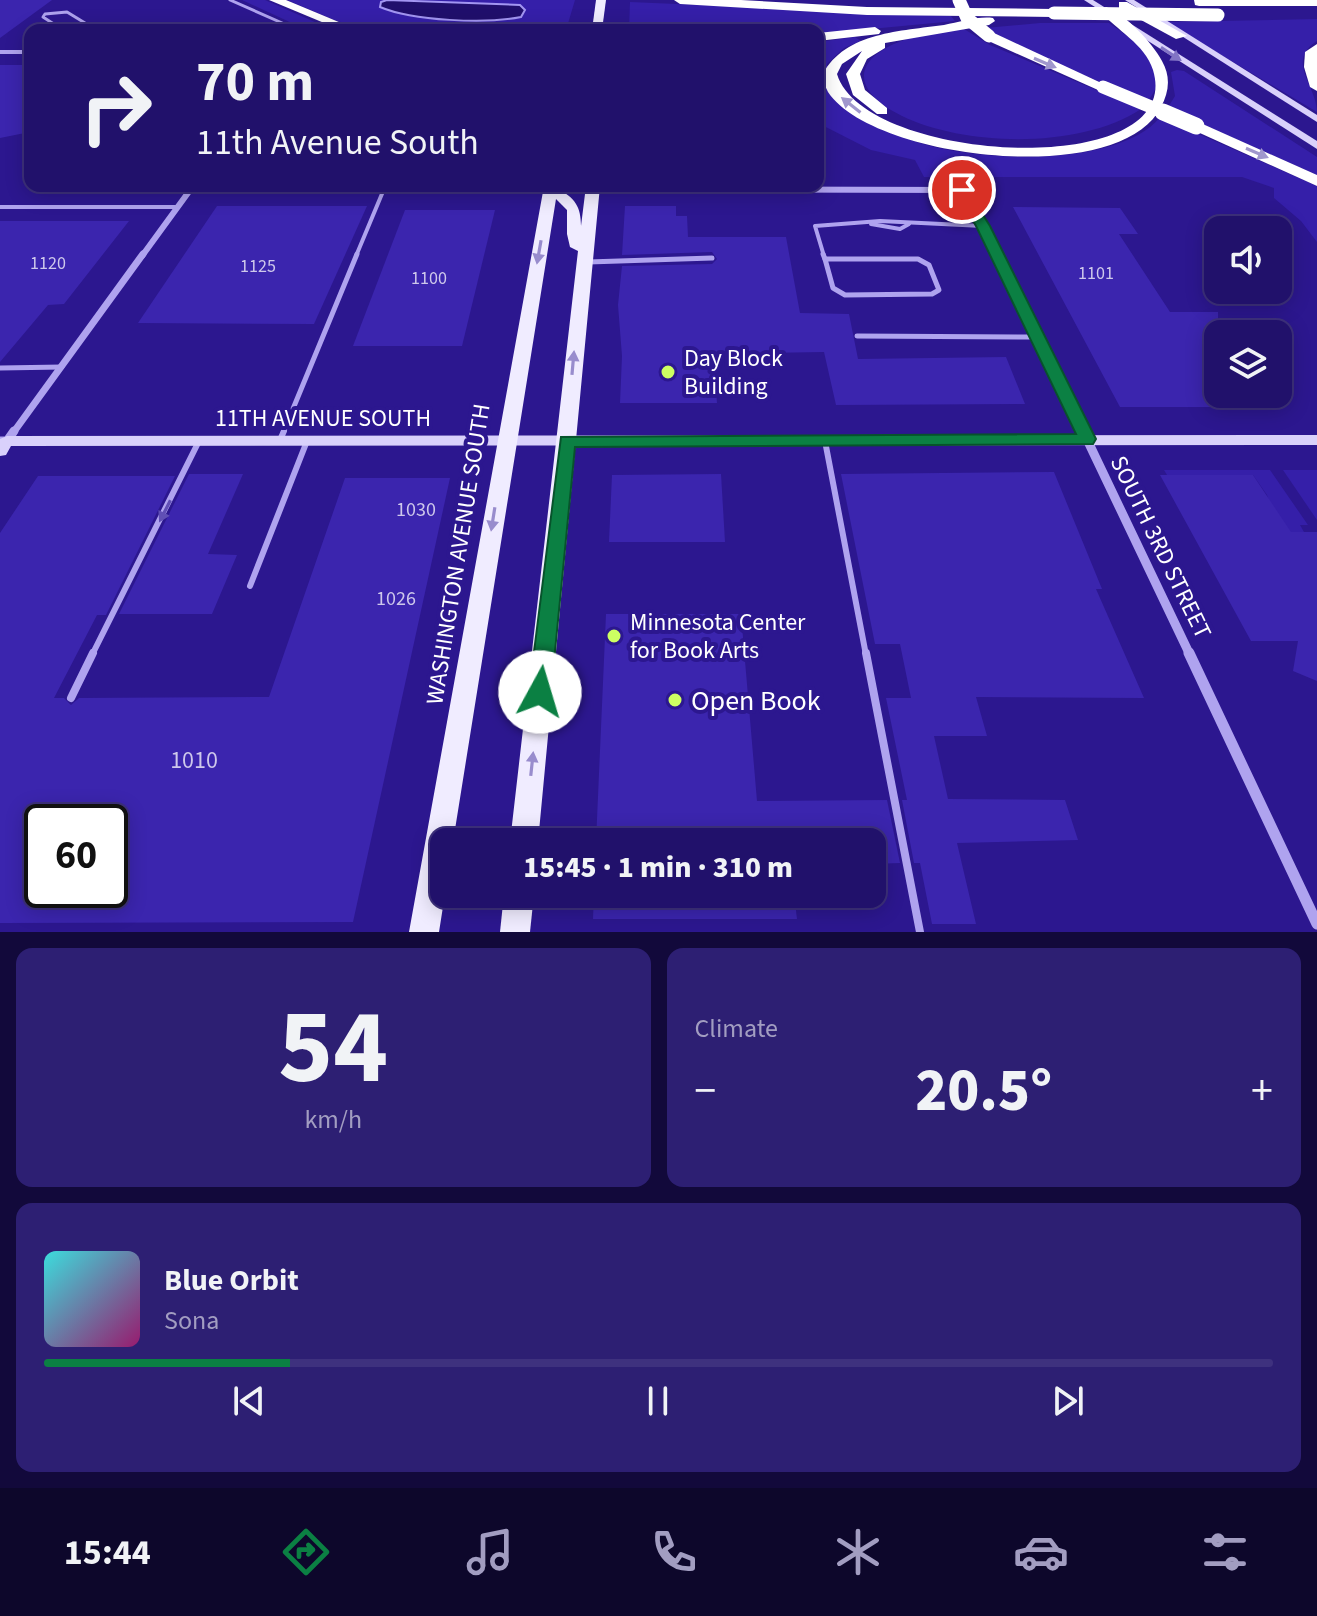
<!DOCTYPE html>
<meta charset="utf-8">
<style>
:root{--surface:#21116b;--page:#2d1f73;--text:#f1f3f6;--muted:#a29dc1;--line:#3e317e;--accent:#0b8043}
body{margin:0;font-family:"Source Sans 3",sans-serif;background:var(--page);color:var(--text);height:100vh;display:flex;flex-direction:column;font-size:30px;white-space:nowrap}
*{box-sizing:border-box;margin:0}
p{font-size:26px;color:var(--muted)}
.icon{flex:none;width:44px;height:44px;fill:none;stroke:currentColor;stroke-width:2;stroke-linecap:round;stroke-linejoin:round}
.map{position:relative;height:932px;overflow:hidden}
.side{display:flex;flex-direction:column;gap:16px;padding:16px;background:#12093b;flex:1}
.side>*{flex:none}
.banner{position:absolute;left:24px;top:24px;width:800px;height:168px;border-radius:16px;box-shadow:0 4px 20px #0003,0 0 0 2px var(--line);background:#21116b;color:var(--text);overflow:hidden}
.tools{position:absolute;left:1204px;top:216px;display:grid;gap:16px}
.tools a{display:grid;place-items:center;width:88px;height:88px;border-radius:16px;background:var(--surface);box-shadow:0 4px 20px #0003,0 0 0 2px var(--line);font-size:40px}
.speed{position:absolute;left:24px;top:804px;display:flex;gap:16px;font-size:40px;font-weight:700;text-align:center}
.speed>*{display:grid;place-content:center;width:104px;height:104px;border-radius:50%;background:var(--surface);box-shadow:0 4px 20px #0003,0 0 0 2px var(--line);line-height:1}
.speed .limit{border:4px solid #111;border-radius:12px;background:#fff;color:#111}
.pin{position:absolute;display:grid;place-items:center;width:68px;height:68px;color:#fff;margin:-34px;border:4px solid #fff;border-radius:50%;box-shadow:0 2px 8px #0007}
.me{position:absolute;width:88px;margin:-44px;rotate:6deg;stroke-linejoin:round;filter:drop-shadow(0 0 6px #0008)}
.turn{display:flex;align-items:center;gap:28px;height:168px;padding:0 40px;font-size:36px}
.turn .icon{width:104px;height:104px;stroke-width:2.5}
.turn b{display:block;font-size:56px;line-height:68px}
.big{font-size:60px;font-weight:800;line-height:1.1}
.side .card{flex:1;display:flex;flex-direction:column;justify-content:center;gap:12px;min-width:0;padding:0 28px;border-radius:16px;background:var(--page)}
.side .dial{align-items:center;gap:0}
.dial b{font-size:104px;line-height:1}
.song{display:flex;align-items:center;gap:24px}
.cover{width:96px;height:96px;border-radius:12px;background:linear-gradient(135deg,hsl(180 70% 55%),hsl(320 70% 35%))}
.played{height:8px;border-radius:4px;background:linear-gradient(90deg,var(--accent) 20%,var(--line) 20%)}
.keys{display:flex;justify-content:space-around;direction:ltr}
.heat{display:flex;justify-content:space-between;align-items:center;font-size:44px;direction:ltr}
.side .tiles{flex:1;display:grid;gap:16px;grid-template-columns:1fr 1fr}
.card:last-child{grid-column:span 2}
.trip{position:absolute;left:430px;top:828px;width:456px;height:80px;border-radius:16px;background:var(--surface);box-shadow:0 4px 20px #0003,0 0 0 2px var(--line);font-weight:800;line-height:80px;text-align:center}
.dock{display:flex;height:128px;justify-content:space-around;align-items:center;background:#0d072b;color:var(--muted)}
.dock .icon{width:56px;height:56px}
.dock .active{color:var(--accent)}
.dock b{font-size:36px;color:var(--text)}
.map>svg:first-child{display:block}
.green{fill:#351fa9}
.water{fill:#200f6c;stroke:#a396f2;stroke-width:2}
.building{fill:#3b25ae;fill-rule:evenodd}
.lines{fill:none;stroke-linecap:round;stroke-linejoin:round}
.lane-far4{stroke:#afa3ef;stroke-width:3}
.lane-far3{stroke:#afa3ef;stroke-width:4}
.lane-far2{stroke:#afa3ef;stroke-width:5}
.lane-far1{stroke:#afa3ef;stroke-width:6}
.lane{stroke:#afa3ef;stroke-width:8}
.street-far4{stroke:#afa3ef;stroke-width:4}
.street-far3{stroke:#afa3ef;stroke-width:6}
.street-far2{stroke:#afa3ef;stroke-width:7}
.street-far1{stroke:#afa3ef;stroke-width:9}
.street{stroke:#afa3ef;stroke-width:11}
.secondary{fill:#d9d1fb;fill-rule:evenodd}
.primary{fill:#f0ecff;fill-rule:evenodd}
.highway{fill:#fff;fill-rule:evenodd}
.highway-bridge-far1{stroke:#fff;stroke-width:13}
.highway-bridge{stroke:#fff;stroke-width:17}
.oneway{fill:#8274c5}
.oneway2{fill:#a097cd}
.oneway3{fill:#988ccd}
.oneway4{fill:#604fb5}
.route{fill:#0b8043;stroke:#07532c;stroke-width:2}
.poi-dot{fill:#cdff62;stroke:#2c178f;stroke-width:3}
.labels{text-anchor:middle;stroke-width:8;stroke-linejoin:round;paint-order:stroke}
.far-number-label{font-size:18px;fill:#cec8eb}
.number-label{font-size:20px;fill:#cec8eb}
.poi-label{font-size:24px;fill:#fff;stroke:#2c178f;text-anchor:start}
.street-label{font-size:24px;fill:#fff;stroke:#2c178f}
.near-number-label{font-size:24px;fill:#cec8eb}
.near-poi-label{font-size:28px;fill:#fff;stroke:#2c178f;text-anchor:start}
</style>
<div class="map">
<svg width="1317" height="932" viewBox="0 0 1317 932">
<rect width="100%" height="100%" fill="#2c178f"/>
<g class="green">
<path d="M 242,0 L 265,0 L 333,30 L 307,30 Z"/>
<path d="M 287,0 L 387,0 L 381,2 L 386,9 L 442,18 L 520,5 L 410,0 L 575,0 L 566,30 L 370,30 L 337,21 Z"/>
<path d="M 630,2 L 951,16 L 955,21 L 818,34 L 818,30 L 629,30 Z"/>
<path d="M 1317,19 L 1317,41 C 1285,61 1317,86 1317,112 L 1166,22 Z"/>
<path d="M 1040,23 L 1109,23 C 1126,35 1162,59 1157,84 C 1156,90 1151,96 1148,102 L 1026,51 L 985,28 Z"/>
<path d="M 964,29 L 990,45 L 1141,109 C 1081,149 966,147 902,116 C 853,92 849,60 904,40 C 923,33 944,32 964,29 Z"/>
<path d="M 855,37 L 861,41 L 844,48 L 827,64 L 827,84 C 849,100 872,121 897,134 C 953,163 1118,171 1160,117 L 1317,186 L 1317,242 L 1301,221 L 1274,198 L 1274,188 L 1242,177 L 924,177 L 915,160 L 871,150 L 818,123 L 818,42 Z"/>
<path d="M 1177,70 L 1184,71 L 1317,157 L 1317,175 L 1167,109 L 1175,96 L 1171,72 Z"/>
<path d="M 1164,470 L 1270,470 L 1308,525 L 1300,525 L 1304,532 L 1280,532 L 1267,495 L 1253,475 L 1167,475 Z"/>
<path d="M 1283,470 L 1317,470 L 1317,520 Z"/>
</g>
<path class="water" d="M 387,0 L 520,5 L 525,10 L 521,17 C 486,24 413,21 380,7 L 381,2 Z"/>
<g class="building">
<path d="M 0,0 L 52,0 L 0,38 Z"/>
<path d="M 0,65 L 30,65 L 30,132 L 0,138 Z"/>
<path d="M 217,206 L 367,206 L 314,324 L 138,323 Z"/>
<path d="M 625,206 L 676,206 L 676,216 L 687,216 L 688,237 L 786,237 L 800,313 L 849,314 L 858,359 L 1006,357 L 1025,404 L 836,405 L 824,352 L 713,354 L 717,403 L 620,403 L 622,356 L 618,305 L 622,266 L 712,264 L 717,259 L 712,252 L 622,255 Z"/>
<path d="M 1013,207 L 1120,208 L 1138,234 L 1119,234 L 1170,312 L 1218,312 L 1218,407 L 1120,407 Z"/>
<path d="M 405,210 L 495,210 L 462,346 L 353,346 Z"/>
<path d="M 0,221 L 129,221 L 64,304 L 48,305 L 0,362 Z"/>
<path d="M 1054,472 L 1102,589 L 1096,589 L 1144,698 L 976,697 L 987,736 L 934,736 L 948,799 L 1065,800 L 1078,840 L 957,843 L 976,924 L 932,924 L 920,863 L 914,863 L 902,800 L 907,800 L 886,698 L 911,698 L 900,644 L 875,644 L 841,474 Z"/>
<path d="M 189,474 L 243,474 L 208,554 L 237,555 L 212,614 L 119,614 Z"/>
<path d="M 721,474 L 725,542 L 609,542 L 612,475 Z"/>
<path d="M 1160,475 L 1253,475 L 1291,532 L 1317,532 L 1317,681 L 1293,671 L 1298,641 L 1251,641 Z"/>
<path d="M 38,476 L 175,476 L 106,615 L 97,615 L 54,698 L 64,698 L 71,705 L 79,698 L 269,697 L 345,478 L 450,478 L 353,922 L 0,923 L 0,533 ZM 42,822 L 110,822 L 110,890 L 42,890 Z"/>
<path d="M 606,614 L 741,614 L 757,801 L 887,800 L 900,863 L 872,864 L 872,842 L 596,842 Z"/>
<path d="M 594,894 L 794,894 L 797,919 L 593,919 Z"/>
</g>
<g class="lines">
<g class="lane-far4">
<path d="M 230,0 L 298,30"/>
<path d="M 79,28 L 85,23 L 67,12 L 45,14 L 43,17 L 63,30 L 82,30"/>
</g>
<g class="lane-far3">
<path d="M 0,207 L 178,207"/>
<path d="M 871,224 L 900,229 L 909,224"/>
<path d="M 356,256 L 384,189"/>
<path d="M 824,256 L 815,226 L 880,221 L 983,226"/>
</g>
<g class="lane-far2">
<path d="M 823,254 L 825,259"/>
<path d="M 825,259 L 918,259 L 929,265 L 939,290 L 932,294 L 845,295 L 833,288 Z"/>
<path d="M 588,262 L 712,258"/>
<path d="M 857,336 L 1037,337"/>
<path d="M 0,368 L 62,367"/>
<path d="M 283,433 L 357,254"/>
</g>
<g class="lane-far1">
<path d="M 280,440 L 284,431"/>
<path d="M 825,441 L 866,655"/>
<path d="M 250,586 L 307,441"/>
<path d="M 92,655 L 199,441"/>
</g>
<g class="lane">
<path d="M 866,653 L 920,932"/>
<path d="M 71,698 L 93,653"/>
</g>
<path class="street-far4" d="M 0,52 L 30,52"/>
<g class="street-far3">
<path d="M 191,188 L 550,191"/>
<path d="M 592,189 L 962,190 L 998,256"/>
<path d="M 142,256 L 193,186"/>
</g>
<g class="street-far2">
<path d="M 997,254 L 1084,433"/>
<path d="M 13,433 L 143,254"/>
</g>
<g class="street-far1">
<path d="M 1083,431 L 1190,655"/>
<path d="M 0,441 L 7,441 L 14,431"/>
</g>
<path class="street" d="M 1189,653 L 1317,924"/>
<g class="secondary">
<path d="M 1084,0 L 1093,0 L 1317,141 L 1317,149 Z"/>
<path d="M 1125,0 L 1134,0 L 1317,115 L 1317,122 Z"/>
<path d="M 1317,435 L 1317,445 L 11,446 L 6,455 L 0,456 L 0,439 L 7,436 Z"/>
</g>
<g class="primary">
<path d="M 596,0 L 606,0 L 602,30 L 592,30 Z"/>
<path d="M 544,186 L 558,186 L 557,189 C 575,197 581,207 581,226 L 586,186 L 600,186 L 538,842 L 510,842 L 578,251 L 570,247 L 567,234 L 567,210 L 556,199 L 453,842 L 444,842 L 445,894 L 439,932 L 409,932 Z"/>
<path d="M 504,894 L 534,894 L 530,932 L 500,932 Z"/>
</g>
<g class="highway">
<path d="M 269,0 L 286,0 L 358,30 L 341,30 Z"/>
<path d="M 674,0 L 741,0 L 867,7 L 1054,9 L 1060,13 L 1054,17 L 867,15 L 680,4 Z"/>
<path d="M 1194,0 L 1317,0 L 1317,6 L 1199,6 L 1195,5 Z"/>
<path d="M 1119,2 L 1127,2 L 1187,36 L 1176,39 L 1119,8 Z"/>
<path d="M 1106,7 C 1126,15 1152,42 1162,61 C 1171,77 1169,92 1161,107 C 1120,189 872,159 828,92 C 825,87 824,80 823,74 C 845,32 902,31 944,25 C 960,22 978,16 993,18 L 995,21 L 989,25 L 885,43 L 885,48 L 867,59 L 860,74 L 865,90 L 887,108 L 887,114 L 877,114 L 853,95 L 846,74 L 862,51 L 842,64 L 837,74 C 864,164 1187,182 1153,70 C 1145,44 1116,30 1100,11 Z"/>
<path d="M 875,27 L 881,31 L 879,34 L 818,41 L 818,33 Z"/>
<path d="M 984,33 L 994,33 L 1110,87 L 1108,90 L 1098,90 L 984,39 Z"/>
<path d="M 1317,44 L 1317,91 L 1310,87 L 1304,67 L 1305,52 Z"/>
<path d="M 1196,121 L 1317,175 L 1317,186 L 1191,129 L 1191,123 Z"/>
</g>
<g class="highway-bridge-far1">
<path d="M 959,0 L 967,18 L 989,36"/>
<path d="M 1054,13 L 1218,15"/>
<path d="M 1103,87 L 1168,114"/>
</g>
<path class="highway-bridge" d="M 1163,112 L 1196,126"/>
</g>
<defs><path id="oneway-solid" d="M-6-.8H1V-3.2L6.5 0L1 3.2V.8H-6Z" transform="scale(2)"/></defs>
<use class="oneway" href="#oneway-solid" transform="translate(1171 54) rotate(33)"/>
<g class="oneway2">
<use href="#oneway-solid" transform="translate(1045 63) rotate(23)"/>
<use href="#oneway-solid" transform="translate(851 105) rotate(-142)"/>
<use href="#oneway-solid" transform="translate(1257 153) rotate(23)"/>
</g>
<g class="oneway3">
<use href="#oneway-solid" transform="translate(539 252) rotate(100)"/>
<use href="#oneway-solid" transform="translate(573 363) rotate(-85)"/>
<use href="#oneway-solid" transform="translate(493 519) rotate(99)"/>
<use href="#oneway-solid" transform="translate(532 764) rotate(-84)"/>
</g>
<use class="oneway4" href="#oneway-solid" transform="translate(165 511) rotate(117)"/>
<path class="route" d="M 962,187 L 966,188 L 990,226 L 1096,439 L 1093,444 L 575,447 L 551,692 L 548,699 L 540,702 L 532,699 L 529,692 L 561,437 L 1076,434 L 976,226 L 955,190 Z"/>
<g class="poi-dot">
<circle cx="668" cy="372" r="8"/>
<circle cx="614" cy="636" r="8"/>
<circle cx="675" cy="700" r="8"/>
</g>
<g class="labels">
<g class="far-number-label">
<text x="48" y="269">1120</text>
<text x="258" y="272">1125</text>
<text x="1096" y="279">1101</text>
<text x="429" y="284">1100</text>
</g>
<g class="number-label">
<text x="416" y="516">1030</text>
<text x="396" y="605">1026</text>
</g>
<g class="poi-label">
<text x="684" y="366">Day Block<tspan x="684" dy="28">Building</tspan></text>
<text x="630" y="630">Minnesota Center<tspan x="630" dy="28">for Book Arts</tspan></text>
</g>
<g class="street-label">
<text x="323" y="426">11TH AVENUE SOUTH</text>
<text transform="translate(1161 547) rotate(64)" y="8">SOUTH 3RD STREET</text>
<text transform="translate(458 554) rotate(-81)" y="8">WASHINGTON AVENUE SOUTH</text>
</g>
<g class="near-number-label">
<text x="194" y="768">1010</text>
</g>
<g class="near-poi-label">
<text x="691" y="710">Open Book</text>
</g>
</g>
</svg>
<div class="tools">
<a><svg class="icon" aria-label="sound" viewBox="0 0 24 24"><path d="M4 9h4l5-4v14l-5-4H4zM17 9q2 3 0 6"/></svg></a>
<a><svg class="icon" aria-label="layers" viewBox="0 0 24 24"><path d="M12 4l9 5-9 5-9-5zM3 14l9 5 9-5"/></svg></a>
</div>
<div class="speed"><div class="limit">60</div></div>
<div class="pin" style="left:962px;top:190px;background:#d93025"><svg class="icon" aria-label="arrive" viewBox="0 0 24 24"><path d="M6 21V4h12l-3 4 3 4H6"/></svg></div>
<svg class="me" style="left:540px;top:692px" viewBox="-20 -20 40 40"><circle r="19" fill="#fff"/><path d="M0-13L10 11 0 6-10 11z" fill="#0b8043"/></svg>
<div class="trip">15:45 · 1 min · 310 m</div>
<div class="banner">
<div class="turn"><svg class="icon" aria-label="right" viewBox="0 0 24 24"><path d="M7 20v-9h11M14 6l5 5-5 5"/></svg><div><b>70 m</b>11th Avenue South</div></div>
</div>
</div>
<section class="side">
<div class="tiles">
<div class="card dial"><b>54</b><p>km/h</p></div>
<div class="card"><p>Climate</p>
<div class="heat"><a>−</a><b class="big">20.5°</b><a>+</a></div>
</div>
<div class="card">
<div class="song"><i class="cover"></i><div><b>Blue Orbit</b><p>Sona</p></div></div>
<div class="played"></div>
<div class="keys"><svg class="icon" aria-label="previous" viewBox="0 0 24 24"><path d="M18 5L8 12l10 7zM5 5v14"/></svg><svg class="icon" aria-label="pause" viewBox="0 0 24 24"><path d="M8 5v14M16 5v14"/></svg><svg class="icon" aria-label="next" viewBox="0 0 24 24"><path d="M6 5l10 7-10 7zM19 5v14"/></svg></div>
</div>
</div>
</section>
<nav class="dock">
<b>15:44</b>
<svg class="icon active" aria-label="directions" viewBox="0 0 24 24"><path d="M12 3l9 9-9 9-9-9zM9 14v-3h6M13 9l2 2-2 2"/></svg>
<svg class="icon" aria-label="music" viewBox="0 0 24 24"><path d="M9 18V5l10-2v13"/><circle cx="6" cy="18" r="3"/><circle cx="16" cy="16" r="3"/></svg>
<svg class="icon" aria-label="phone" viewBox="0 0 24 24"><path d="M5 4h4l2 5-3 2q2 4 5 5l2-3 5 2v4C11 20 4 13 5 4z"/></svg>
<svg class="icon" aria-label="climate" viewBox="0 0 24 24"><path d="M12 3v18M4 7l16 10M4 17L20 7"/></svg>
<svg class="icon" aria-label="car" viewBox="0 0 24 24"><path d="M5 17H2v-5l4-1 3-4h7l3 4 3 1v5h-3M9 17h6M6 11h13"/><circle cx="7" cy="17" r="2"/><circle cx="17" cy="17" r="2"/></svg>
<svg class="icon" aria-label="filters" viewBox="0 0 24 24"><path d="M4 7h16M4 17h16"/><circle cx="9" cy="7" r="2"/><circle cx="15" cy="17" r="2"/></svg>
</nav>
